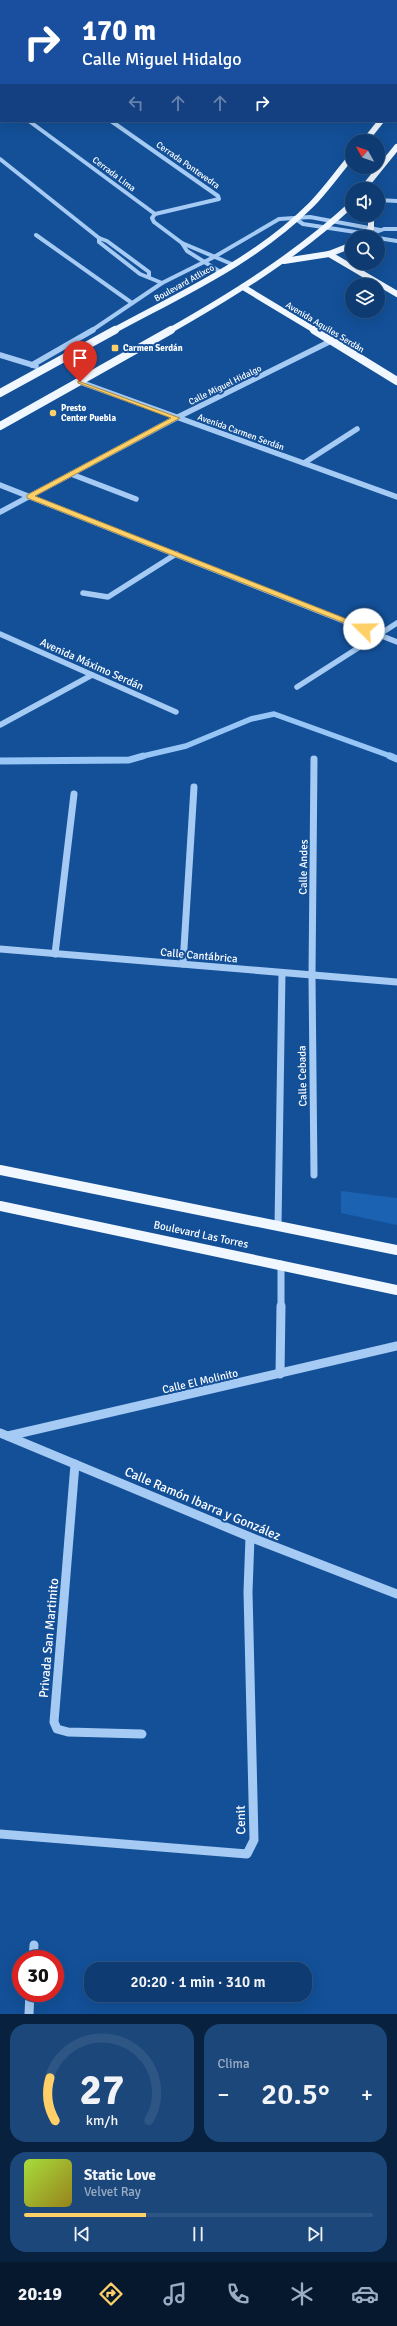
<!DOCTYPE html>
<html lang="es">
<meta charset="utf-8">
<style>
:root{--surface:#0e3c72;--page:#1c477a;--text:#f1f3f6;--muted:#9badc4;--line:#2e5684;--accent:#ffd067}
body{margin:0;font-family:Signika,sans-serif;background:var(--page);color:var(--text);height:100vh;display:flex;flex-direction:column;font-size:15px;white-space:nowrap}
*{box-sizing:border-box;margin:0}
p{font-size:13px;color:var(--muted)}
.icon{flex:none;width:22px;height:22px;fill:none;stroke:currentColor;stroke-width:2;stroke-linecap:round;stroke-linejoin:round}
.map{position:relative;height:2014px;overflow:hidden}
.side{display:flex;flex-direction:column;gap:10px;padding:10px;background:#08213f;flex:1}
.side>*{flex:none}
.hud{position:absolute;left:0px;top:0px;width:397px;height:122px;box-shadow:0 4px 16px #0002,0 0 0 1px var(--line);background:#1a4fa0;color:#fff;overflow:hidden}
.needle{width:26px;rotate:310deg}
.controls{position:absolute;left:345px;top:134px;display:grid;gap:8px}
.controls a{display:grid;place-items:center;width:40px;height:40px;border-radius:50%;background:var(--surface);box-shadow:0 4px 16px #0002,0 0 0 1px var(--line);font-size:20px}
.speed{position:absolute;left:12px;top:1950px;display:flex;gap:8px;font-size:20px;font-weight:700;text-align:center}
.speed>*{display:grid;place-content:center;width:52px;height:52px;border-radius:50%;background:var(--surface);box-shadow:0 4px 16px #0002,0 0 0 1px var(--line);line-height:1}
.speed .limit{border:6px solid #d22;background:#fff;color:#111}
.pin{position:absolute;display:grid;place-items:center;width:34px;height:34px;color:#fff;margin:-41px -17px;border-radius:50% 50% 50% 0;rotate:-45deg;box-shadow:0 0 4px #0007}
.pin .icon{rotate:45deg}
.me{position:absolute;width:44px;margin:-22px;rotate:292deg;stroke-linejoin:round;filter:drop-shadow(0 0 3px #0008)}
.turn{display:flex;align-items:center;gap:14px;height:84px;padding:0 16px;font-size:18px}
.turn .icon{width:52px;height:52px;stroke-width:2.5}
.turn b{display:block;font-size:28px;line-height:34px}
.lanes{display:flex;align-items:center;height:38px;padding:0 16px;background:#0003;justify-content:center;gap:20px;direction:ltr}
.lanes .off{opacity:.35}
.big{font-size:30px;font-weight:600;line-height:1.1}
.side .card{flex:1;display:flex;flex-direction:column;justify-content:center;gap:6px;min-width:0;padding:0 14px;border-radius:16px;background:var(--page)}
.side .dial{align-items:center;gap:0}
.dial svg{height:104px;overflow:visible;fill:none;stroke:var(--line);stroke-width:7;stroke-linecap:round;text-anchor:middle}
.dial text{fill:var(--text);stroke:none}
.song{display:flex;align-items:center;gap:12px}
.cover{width:48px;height:48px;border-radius:6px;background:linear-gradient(135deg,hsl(80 70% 55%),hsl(50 70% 35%))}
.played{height:4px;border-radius:2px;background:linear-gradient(90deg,var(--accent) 35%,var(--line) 35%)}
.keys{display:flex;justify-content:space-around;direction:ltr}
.heat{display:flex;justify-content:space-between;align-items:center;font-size:22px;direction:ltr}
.side .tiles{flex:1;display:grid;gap:10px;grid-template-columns:1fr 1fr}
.card:last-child{grid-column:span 2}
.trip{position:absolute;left:84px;top:1962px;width:228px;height:40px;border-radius:16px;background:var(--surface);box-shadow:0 4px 16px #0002,0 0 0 1px var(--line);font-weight:600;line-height:40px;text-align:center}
.menu{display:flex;height:64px;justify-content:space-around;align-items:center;background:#06182e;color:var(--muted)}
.menu .icon{width:28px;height:28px}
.menu .selected{color:var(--accent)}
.menu b{font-size:18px;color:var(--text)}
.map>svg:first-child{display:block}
.green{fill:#1b62b2}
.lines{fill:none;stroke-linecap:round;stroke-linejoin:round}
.stream-far1{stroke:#97c5f6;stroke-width:5.5}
.stream{stroke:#97c5f6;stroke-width:7}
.minor-far3{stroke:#a5caf3;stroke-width:4}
.minor-far2{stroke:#a5caf3;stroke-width:5.5}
.minor-far1{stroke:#a5caf3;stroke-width:7}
.minor{stroke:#a5caf3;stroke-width:9}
.major-far2{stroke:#f1f7ff;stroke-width:6}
.major-far1{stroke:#f1f7ff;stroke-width:8}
.major{stroke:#f1f7ff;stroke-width:10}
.route{fill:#ffd067;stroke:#a68743}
.poi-dot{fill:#ffd067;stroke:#135098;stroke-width:1.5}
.labels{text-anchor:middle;stroke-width:4;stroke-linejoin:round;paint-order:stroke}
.far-street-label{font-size:9px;fill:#fff;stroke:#135098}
.far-poi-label{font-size:9px;font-weight:bold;fill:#fff;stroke:#135098;text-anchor:start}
.street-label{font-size:11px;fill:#fff;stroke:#135098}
.near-street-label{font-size:13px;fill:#fff;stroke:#135098}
</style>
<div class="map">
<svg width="397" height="2014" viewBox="0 0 397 2014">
<rect width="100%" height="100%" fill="#135098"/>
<path class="green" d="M 341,1191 L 397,1198 L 397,1225 L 341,1213 Z"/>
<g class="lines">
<path class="stream-far1" d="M 139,757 L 186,746 L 251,719 L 274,714 L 393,757"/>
<g class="stream">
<path d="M 390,756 L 397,759"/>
<path d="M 0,761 L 129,760 L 143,756"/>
</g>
<g class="minor-far3">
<path d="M 29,121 L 155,214 L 152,218 L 154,222 L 182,243 L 234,265"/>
<path d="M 111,121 L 218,196 L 219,199 L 155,214"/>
<path d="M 0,159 L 99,238 L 107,241 L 149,272 L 149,276"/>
<path d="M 378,200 L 397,201"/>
<path d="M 296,219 L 303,224 L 375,235"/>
<path d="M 376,232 L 384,229 L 397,229"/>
<path d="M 36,235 L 132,303"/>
<path d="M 99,238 L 99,242 L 140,274 L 162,283"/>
<path d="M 378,238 L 397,241"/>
<path d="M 182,243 L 187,251 L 222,273"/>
<path d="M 91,331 L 162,283 L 214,257 L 279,219 L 310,217 L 380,230"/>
</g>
<g class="minor-far2">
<path d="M 0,355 L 36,366"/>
<path d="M 32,365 L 93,330"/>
<path d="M 80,382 L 397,497"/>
<path d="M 304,463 L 357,429"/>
<path d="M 71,474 L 136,499"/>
<path d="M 0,485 L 397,642"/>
<path d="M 0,512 L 176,418 L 331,341"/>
<path d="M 83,593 L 108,597 L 176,554"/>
<path d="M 0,634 L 176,712"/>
<path d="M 297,687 L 397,623"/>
<path d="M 0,725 L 92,675"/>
</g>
<g class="minor-far1">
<path d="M 314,759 L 312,976 L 314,1175"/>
<path d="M 0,949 L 397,982"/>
<path d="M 55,954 L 74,794"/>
<path d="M 183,964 L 194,787"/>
<path d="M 278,1226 L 282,973"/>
<path d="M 281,1307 L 281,1264"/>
</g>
<g class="minor">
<path d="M 280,1374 L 281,1306"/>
<path d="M 0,1433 L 250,1537 L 397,1594"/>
<path d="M 8,1436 L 397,1346"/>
<path d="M 75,1464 L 54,1722 L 57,1729 L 68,1732 L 142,1734"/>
<path d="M 0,1834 L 247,1854 L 254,1840 L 248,1592 L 250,1537"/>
<path d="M 33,1959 L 34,1945"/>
<path d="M 29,2014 L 30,1993"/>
</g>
<g class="major-far2">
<path d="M 365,141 L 381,121"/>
<path d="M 363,189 L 397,147"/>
<path d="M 364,237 L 371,228 L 371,215"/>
<path d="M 329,254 L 397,294"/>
<path d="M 284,261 L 329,254 L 352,245"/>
<path d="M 243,287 L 316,331"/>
<path d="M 113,331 C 181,294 255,261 311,205 C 326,190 338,172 352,156"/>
<path d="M 169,331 C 234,294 297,255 352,204"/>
</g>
<g class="major-far1">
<path d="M 314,330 L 397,381"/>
<path d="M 0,393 L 115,330"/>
<path d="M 0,426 L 171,330"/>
</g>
<g class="major">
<path d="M 0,1170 L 397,1250"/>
<path d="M 0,1206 L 397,1290"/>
</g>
</g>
<path class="route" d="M 78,381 L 180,418 L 35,496 L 367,627 L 367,630 L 362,630 L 27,498 L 27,495 L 171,418 L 78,383 Z"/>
<g class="poi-dot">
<rect x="111" y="344" width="8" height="8" rx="2"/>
<circle cx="53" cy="413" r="4"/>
</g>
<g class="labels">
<g class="far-street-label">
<text transform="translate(188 165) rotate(35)" y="3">Cerrada Pontevedra</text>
<text transform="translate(114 174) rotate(37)" y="3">Cerrada Lima</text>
<text transform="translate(184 283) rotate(-29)" y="3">Boulevard Atlixco</text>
<text transform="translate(325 327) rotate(31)" y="3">Avenida Aquiles Serdán</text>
<text transform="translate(225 385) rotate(-26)" y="3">Calle Miguel Hidalgo</text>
<text transform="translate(241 432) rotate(20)" y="3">Avenida Carmen Serdán</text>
</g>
<g class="far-poi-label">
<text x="123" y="351">Carmen Serdán</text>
<text x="61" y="411">Presto<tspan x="61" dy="10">Center Puebla</tspan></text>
</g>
<g class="street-label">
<text transform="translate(92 664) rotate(24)" y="4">Avenida Máximo Serdán</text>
<text transform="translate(303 867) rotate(-89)" y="4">Calle Andes</text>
<text transform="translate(199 955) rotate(5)" y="4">Calle Cantábrica</text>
<text transform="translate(302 1076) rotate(-91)" y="4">Calle Cebada</text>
<text transform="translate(201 1234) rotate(12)" y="4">Boulevard Las Torres</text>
<text transform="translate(200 1381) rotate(-13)" y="4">Calle El Molinito</text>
</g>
<g class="near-street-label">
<text transform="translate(203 1503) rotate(23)" y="5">Calle Ramón Ibarra y González</text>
<text transform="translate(48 1638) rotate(-85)" y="5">Privada San Martinito</text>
<text transform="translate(240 1820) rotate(-91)" y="5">Cenit</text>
</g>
</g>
</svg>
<div class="controls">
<a><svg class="needle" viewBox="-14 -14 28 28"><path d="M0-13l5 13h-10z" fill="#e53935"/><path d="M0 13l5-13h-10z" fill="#9badc4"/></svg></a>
<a><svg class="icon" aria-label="sound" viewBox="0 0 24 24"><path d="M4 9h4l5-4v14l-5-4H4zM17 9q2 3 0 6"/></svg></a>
<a><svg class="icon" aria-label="search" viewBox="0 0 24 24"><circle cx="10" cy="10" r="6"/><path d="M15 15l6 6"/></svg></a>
<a><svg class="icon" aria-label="layers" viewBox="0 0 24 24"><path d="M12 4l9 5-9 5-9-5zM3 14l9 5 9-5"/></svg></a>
</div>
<div class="speed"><div class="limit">30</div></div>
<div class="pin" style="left:80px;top:382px;background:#d93025"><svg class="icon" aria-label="arrive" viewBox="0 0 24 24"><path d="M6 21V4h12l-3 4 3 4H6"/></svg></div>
<svg class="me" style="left:364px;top:629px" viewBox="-20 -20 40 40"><circle r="19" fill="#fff"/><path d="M0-13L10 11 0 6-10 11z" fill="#ffd067"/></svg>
<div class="trip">20:20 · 1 min · 310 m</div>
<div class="hud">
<div class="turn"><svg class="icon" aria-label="right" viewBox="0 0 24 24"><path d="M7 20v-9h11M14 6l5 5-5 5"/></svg><div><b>170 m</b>Calle Miguel Hidalgo</div></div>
<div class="lanes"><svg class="icon off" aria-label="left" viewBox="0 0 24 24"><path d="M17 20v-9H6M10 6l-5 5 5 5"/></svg><svg class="icon off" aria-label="ahead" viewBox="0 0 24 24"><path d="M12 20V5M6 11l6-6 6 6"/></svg><svg class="icon off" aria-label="ahead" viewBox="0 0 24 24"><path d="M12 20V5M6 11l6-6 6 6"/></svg><svg class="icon" aria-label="right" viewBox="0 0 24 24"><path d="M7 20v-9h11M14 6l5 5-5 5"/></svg></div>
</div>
</div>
<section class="side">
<div class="tiles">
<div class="card dial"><svg viewBox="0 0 100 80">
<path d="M14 69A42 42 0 1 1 86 69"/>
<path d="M14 69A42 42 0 0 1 10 36" stroke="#ffd067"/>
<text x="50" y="56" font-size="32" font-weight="700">27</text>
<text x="50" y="72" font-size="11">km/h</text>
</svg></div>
<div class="card"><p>Clima</p>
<div class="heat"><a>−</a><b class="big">20.5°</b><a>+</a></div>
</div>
<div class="card">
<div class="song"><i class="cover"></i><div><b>Static Love</b><p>Velvet Ray</p></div></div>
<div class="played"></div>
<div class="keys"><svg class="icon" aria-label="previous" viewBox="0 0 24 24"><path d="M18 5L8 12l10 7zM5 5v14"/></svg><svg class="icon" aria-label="pause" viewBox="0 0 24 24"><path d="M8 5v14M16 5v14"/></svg><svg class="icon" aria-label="next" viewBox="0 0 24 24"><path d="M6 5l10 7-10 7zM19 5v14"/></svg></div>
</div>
</div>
</section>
<nav class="menu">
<b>20:19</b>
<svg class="icon selected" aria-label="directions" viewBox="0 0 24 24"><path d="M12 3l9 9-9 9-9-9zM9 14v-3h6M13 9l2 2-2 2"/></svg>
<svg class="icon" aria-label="music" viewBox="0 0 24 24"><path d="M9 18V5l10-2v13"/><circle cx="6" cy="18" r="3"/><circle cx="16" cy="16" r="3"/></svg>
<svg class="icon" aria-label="phone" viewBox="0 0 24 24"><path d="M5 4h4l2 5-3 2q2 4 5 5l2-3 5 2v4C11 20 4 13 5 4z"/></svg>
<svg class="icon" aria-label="climate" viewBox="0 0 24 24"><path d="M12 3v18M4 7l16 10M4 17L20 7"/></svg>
<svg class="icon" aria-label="car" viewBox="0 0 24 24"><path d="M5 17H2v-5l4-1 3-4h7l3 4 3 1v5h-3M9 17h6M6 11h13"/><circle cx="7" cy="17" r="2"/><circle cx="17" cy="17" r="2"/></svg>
</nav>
